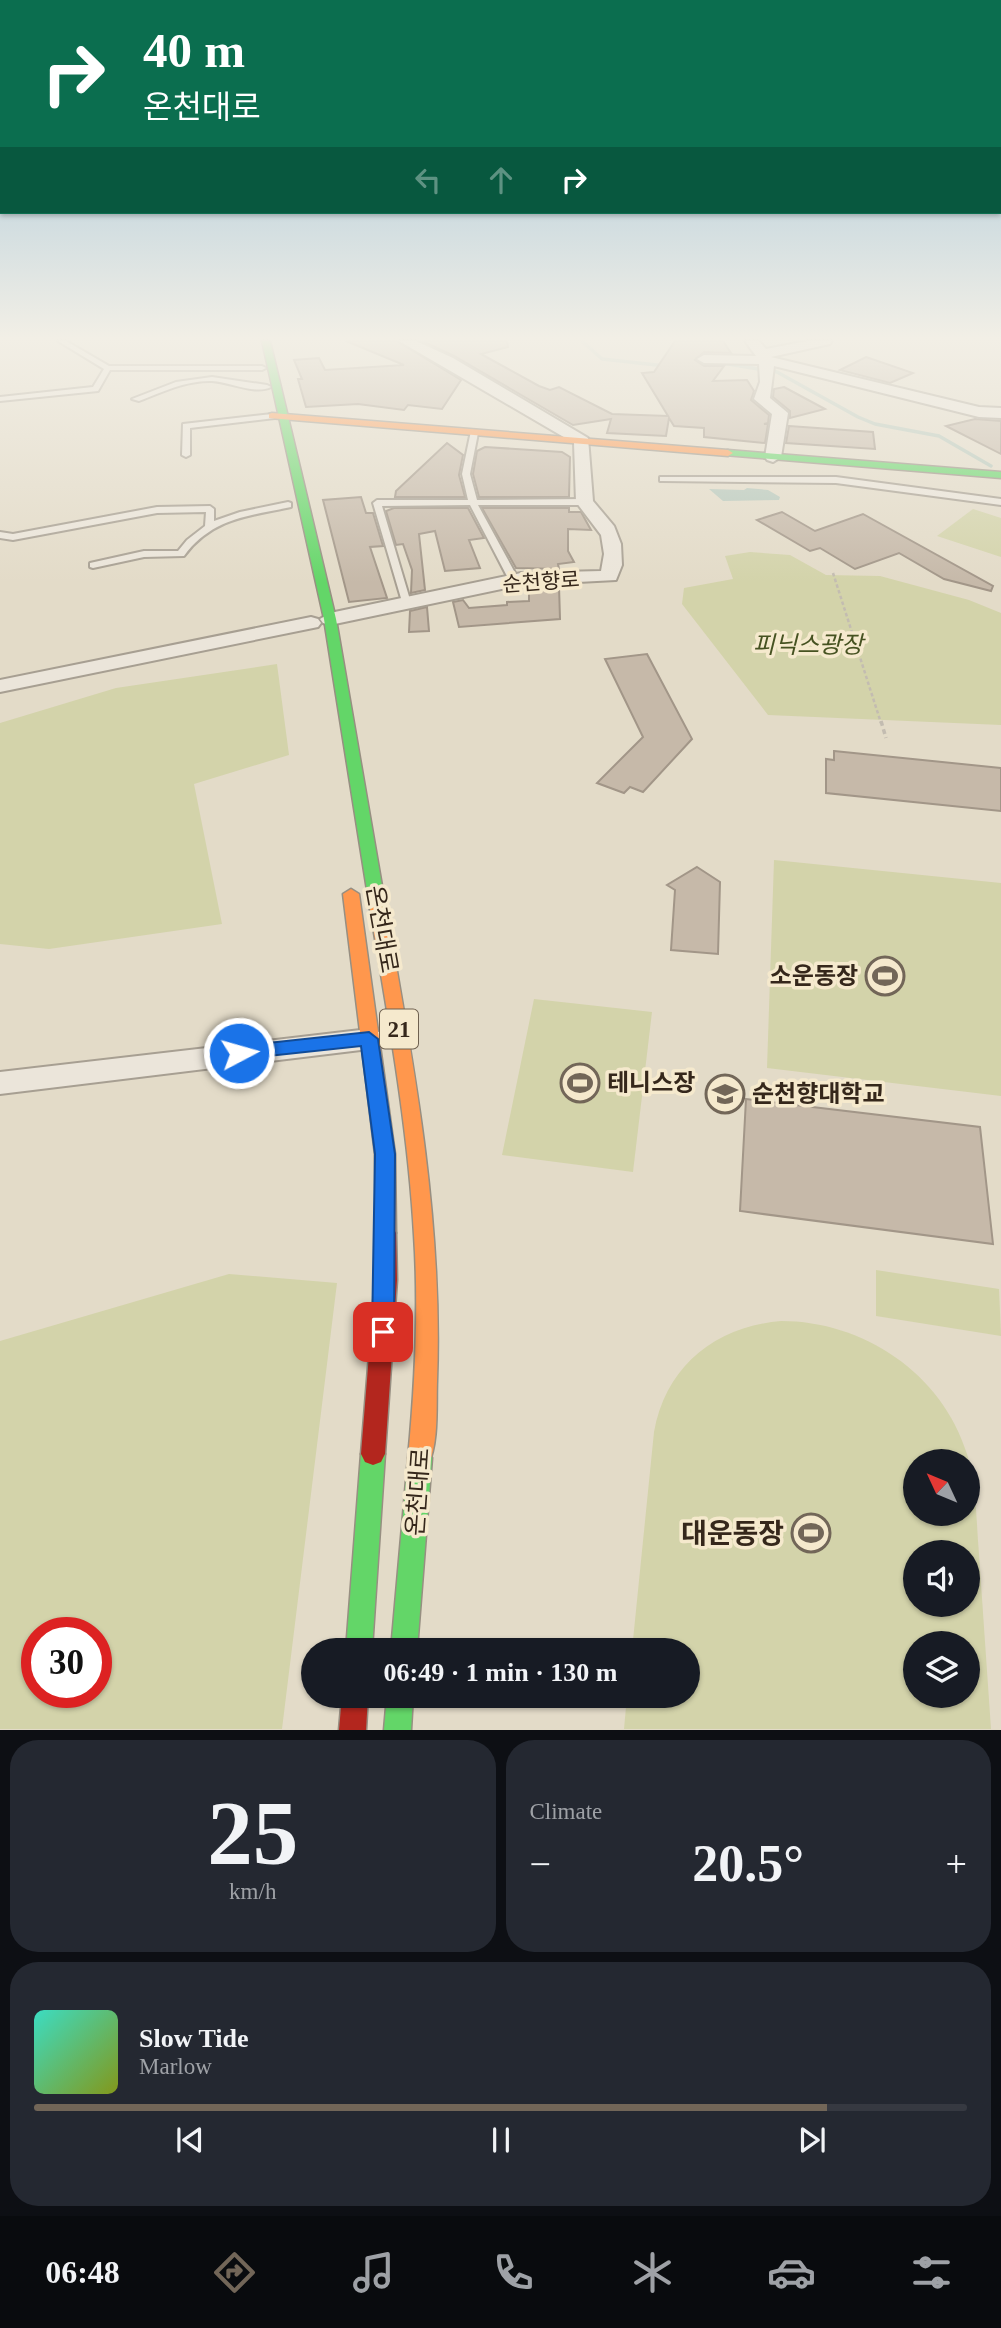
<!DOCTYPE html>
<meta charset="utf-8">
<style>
:root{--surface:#171b24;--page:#242831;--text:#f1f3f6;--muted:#9ea1a6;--line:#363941;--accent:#726658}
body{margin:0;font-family:"Times New Roman","Noto Sans KR",serif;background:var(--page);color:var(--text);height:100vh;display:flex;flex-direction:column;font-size:26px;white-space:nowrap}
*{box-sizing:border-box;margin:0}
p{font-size:23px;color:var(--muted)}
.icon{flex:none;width:38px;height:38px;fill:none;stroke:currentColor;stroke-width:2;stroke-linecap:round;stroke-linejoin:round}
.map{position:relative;height:1730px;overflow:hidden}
.drawer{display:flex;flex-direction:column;gap:10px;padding:10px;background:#0d0f14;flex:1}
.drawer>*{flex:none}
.guide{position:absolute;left:0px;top:0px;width:1001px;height:214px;box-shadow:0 2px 5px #0004;background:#0b6e4f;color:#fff;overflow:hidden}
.needle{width:46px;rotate:314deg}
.fabs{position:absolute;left:903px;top:1449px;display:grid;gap:14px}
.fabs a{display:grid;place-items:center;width:77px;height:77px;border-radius:50%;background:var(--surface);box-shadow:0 2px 5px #0004;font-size:35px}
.speed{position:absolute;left:21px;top:1617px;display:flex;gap:14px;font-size:35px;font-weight:700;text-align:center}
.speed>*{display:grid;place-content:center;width:91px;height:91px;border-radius:50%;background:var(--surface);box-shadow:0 2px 5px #0004;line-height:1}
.speed .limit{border:10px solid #d22;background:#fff;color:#111}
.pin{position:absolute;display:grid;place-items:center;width:60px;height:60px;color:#fff;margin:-30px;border-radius:14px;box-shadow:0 4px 10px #0006}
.me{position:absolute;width:77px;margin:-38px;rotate:84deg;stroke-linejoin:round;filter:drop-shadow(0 0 5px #0008)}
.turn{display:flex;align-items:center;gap:24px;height:147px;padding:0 28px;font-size:32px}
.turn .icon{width:91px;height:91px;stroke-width:2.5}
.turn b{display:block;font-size:49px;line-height:60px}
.lanes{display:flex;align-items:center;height:66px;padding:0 28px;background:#0003;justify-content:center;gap:35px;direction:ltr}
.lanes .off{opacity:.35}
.big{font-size:52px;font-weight:800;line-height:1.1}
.drawer .tile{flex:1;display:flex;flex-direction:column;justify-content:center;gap:10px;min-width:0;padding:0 24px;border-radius:28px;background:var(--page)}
.drawer .dial{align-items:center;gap:0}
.dial b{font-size:91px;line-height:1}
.song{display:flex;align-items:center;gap:21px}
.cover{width:84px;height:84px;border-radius:10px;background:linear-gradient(135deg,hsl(170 70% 55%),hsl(70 70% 35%))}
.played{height:7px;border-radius:4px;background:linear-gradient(90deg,var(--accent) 85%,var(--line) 85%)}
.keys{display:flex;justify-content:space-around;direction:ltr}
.heat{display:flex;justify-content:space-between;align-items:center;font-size:38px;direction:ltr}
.drawer .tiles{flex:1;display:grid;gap:10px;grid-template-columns:1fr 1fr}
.tile:last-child{grid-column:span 2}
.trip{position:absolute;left:301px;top:1638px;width:399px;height:70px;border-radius:35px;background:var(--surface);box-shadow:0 2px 5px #0004;font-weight:800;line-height:70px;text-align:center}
.tabs{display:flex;height:112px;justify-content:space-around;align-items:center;background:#090b0e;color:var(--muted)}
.tabs .icon{width:49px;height:49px}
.tabs .on{color:var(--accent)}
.tabs b{font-size:32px;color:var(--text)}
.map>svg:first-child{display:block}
.green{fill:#d3d3aa;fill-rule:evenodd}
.water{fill:#b5c7bb}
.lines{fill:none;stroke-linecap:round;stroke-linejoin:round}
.stream{stroke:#b5c7bb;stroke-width:3.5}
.building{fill:#c6b9a9;stroke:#a29688;stroke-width:2}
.lane-casing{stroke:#a79f92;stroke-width:4}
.street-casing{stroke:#a79f92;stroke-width:4}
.fast-casing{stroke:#978f82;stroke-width:3}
.slow-casing{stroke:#978f82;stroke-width:3}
.jam-casing{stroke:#978f82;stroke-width:3}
.path-far1{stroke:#c3bcb1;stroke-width:2.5;stroke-dasharray:3.5 2.5;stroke-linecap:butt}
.path{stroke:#c3bcb1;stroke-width:3.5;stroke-dasharray:5 3.5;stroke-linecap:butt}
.lane{fill:#ebe5da;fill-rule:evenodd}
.street{fill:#ebe5da;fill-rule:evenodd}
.fast{fill:#63d668;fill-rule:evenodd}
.slow{fill:#ff974d;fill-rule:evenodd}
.jam{fill:#b3261e;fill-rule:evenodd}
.route{fill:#1a73e8;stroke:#114b97;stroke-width:2}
.labels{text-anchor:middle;stroke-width:7;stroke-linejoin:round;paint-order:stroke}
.far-street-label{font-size:21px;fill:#35271b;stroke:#f5e9cd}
.shield{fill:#f5e9cd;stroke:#6f6150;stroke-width:2}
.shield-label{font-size:23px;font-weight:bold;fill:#35271b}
.park-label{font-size:24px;font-style:italic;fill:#465221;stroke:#f5e9cd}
.street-label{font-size:24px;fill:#35271b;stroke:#f5e9cd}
.poi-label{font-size:24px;font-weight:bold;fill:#35271b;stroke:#f5e9cd;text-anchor:start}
.near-poi-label{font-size:28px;font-weight:bold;fill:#35271b;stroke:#f5e9cd;text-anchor:end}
</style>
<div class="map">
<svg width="1001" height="1730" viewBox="0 0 1001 1730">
<rect width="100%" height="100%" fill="#e3dbc8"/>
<g class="green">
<path d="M 973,509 L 1001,518 L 1001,557 L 937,536 Z"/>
<path d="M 750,552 L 790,555 L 826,575 L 880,576 L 969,600 L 1001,613 L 1001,725 L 768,715 L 682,604 L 684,588 L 733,579 L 725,556 Z"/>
<path d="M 277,664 L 289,755 L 194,784 L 222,924 L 49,949 L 0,944 L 0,723 L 116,688 Z"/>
<path d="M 774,860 L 1001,883 L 1001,1096 L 767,1068 Z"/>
<path d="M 534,999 L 652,1012 L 633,1172 L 502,1155 Z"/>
<path d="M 876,1270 L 999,1289 L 1001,1336 L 876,1316 Z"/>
<path d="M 229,1274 L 337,1283 L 282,1729 L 0,1729 L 0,1341 ZM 37,1633 L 96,1633 L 96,1692 L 37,1692 Z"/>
<path d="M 781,1321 C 863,1321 942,1373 967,1454 C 977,1486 976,1521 979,1554 C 983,1613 987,1671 991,1729 L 624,1729 L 627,1696 L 688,1696 L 688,1650 L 632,1650 L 654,1432 C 666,1366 715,1327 781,1321 ZM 968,1461 L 968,1514 L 915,1514 L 915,1461 ZM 968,1552 L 968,1605 L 915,1605 L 915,1552 ZM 968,1643 L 968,1696 L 915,1696 L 915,1643 Z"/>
</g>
<path class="water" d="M 747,488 L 768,490 L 780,497 L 779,500 L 723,501 L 709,489 L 744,490 Z"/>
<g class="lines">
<g class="stream">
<path d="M 582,341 L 602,359 L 666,366"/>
<path d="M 722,363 L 777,372 L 858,417 L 875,424 L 939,436 L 991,466"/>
</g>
</g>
<g class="building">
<path d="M 346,341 L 397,341 L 461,380 L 442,409 L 408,405 L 404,410 L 358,404 L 306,407 L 298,379 L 302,379 L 294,360 L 319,358 L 325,370 L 404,365 Z"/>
<path d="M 422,341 L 507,341 L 508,347 L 481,354 L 539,386 L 550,390 L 559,387 L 612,414 L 668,416 L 642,373 L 654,372 L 675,341 L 723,341 L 731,353 L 704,352 L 695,360 L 704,366 L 724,366 L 713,381 L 747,380 L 754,391 L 751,400 L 769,415 L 768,423 L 764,424 L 768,424 L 765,443 L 704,437 L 704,428 L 674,426 L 669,418 L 666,436 L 607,433 L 611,419 L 573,425 L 454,356 Z"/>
<path d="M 866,357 L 913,373 L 890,383 L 840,370 Z"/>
<path d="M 784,387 L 825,409 L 790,418 L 790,411 L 773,397 L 774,389 Z"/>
<path d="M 975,419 L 1001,421 L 1001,454 L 946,426 Z"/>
<path d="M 789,426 L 873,432 L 875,449 L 786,443 Z"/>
<path d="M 447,443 L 463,455 L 459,475 L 465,497 L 395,497 L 396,491 Z"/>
<path d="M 485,447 L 562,452 L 570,457 L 569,497 L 479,497 L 473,474 L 477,451 Z"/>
<path d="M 361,497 L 366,513 L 373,513 L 383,546 L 370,547 L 387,598 L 349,602 L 323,500 Z"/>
<path d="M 394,508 L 468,508 L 484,538 L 469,540 L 480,568 L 445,571 L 435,531 L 419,534 L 425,590 L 411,593 L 412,570 L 403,544 L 396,545 L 386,511 Z"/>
<path d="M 482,508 L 569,508 L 569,512 L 581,512 L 591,530 L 568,529 L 568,551 L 574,562 L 558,564 L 559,569 L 516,568 Z"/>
<path d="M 782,512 L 815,531 L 863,514 L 993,586 L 991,591 L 944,579 L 899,553 L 855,569 L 820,548 L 810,551 L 757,520 Z"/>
<path d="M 559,586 L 560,619 L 459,627 L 453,602 L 463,600 L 469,608 L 507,605 L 507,602 L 529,601 L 529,587 Z"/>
<path d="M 427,607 L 429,631 L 409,632 L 410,611 Z"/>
<path d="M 647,654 L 692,739 L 643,792 L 630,787 L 624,793 L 597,783 L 643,737 L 605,659 Z"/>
<path d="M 834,751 L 1001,768 L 1001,811 L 826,793 L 826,759 L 834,760 Z"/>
<path d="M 697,867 L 720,882 L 718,954 L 671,950 L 675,890 L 667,885 Z"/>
<path d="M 746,1099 L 980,1127 L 993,1244 L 740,1211 Z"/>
</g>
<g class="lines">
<defs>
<g id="lane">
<path d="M 58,341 L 66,341 L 109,366 L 262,366 L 266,368 L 262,370 L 110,370 L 98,391 L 0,401 L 0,397 L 93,387 L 104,369 Z"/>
<path d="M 212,377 L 267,385 L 271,387 C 255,395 230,382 212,381 C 187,380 162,392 139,401 L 132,399 L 176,382 Z"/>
<path d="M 272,414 L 276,416 L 275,418 L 190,428 L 190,455 L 186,457 L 182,455 L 183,424 Z"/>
<path d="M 471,431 L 478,433 L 470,474 L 477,500 L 585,499 L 589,502 L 585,505 L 478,505 L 519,580 L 514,583 L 509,580 L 470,505 L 382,506 L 411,603 L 409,605 L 403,605 L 373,503 L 377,500 L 468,500 L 462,474 Z"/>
<path d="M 660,477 L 836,477 L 1001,499 L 1001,505 L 836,483 L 663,481 L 660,481 Z"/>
<path d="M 288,502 L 291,503 L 291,507 C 249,516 212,518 184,556 L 144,557 L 93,568 L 90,567 L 90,563 L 144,551 L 178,551 L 187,540 L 205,526 L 206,512 L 157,513 L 13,540 L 0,538 L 0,532 L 13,534 L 157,507 L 210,506 L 214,509 L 214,521 L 240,512 Z"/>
</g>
<g id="street">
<path d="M 399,341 L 416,341 L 453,358 L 588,438 L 593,501 L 614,526 L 621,544 L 622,565 L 616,580 L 521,585 L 330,625 L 323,623 L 320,619 L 330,613 L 521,573 L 601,571 L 604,554 L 601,535 L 576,502 L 574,443 Z"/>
<path d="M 745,341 L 759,341 L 766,349 L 807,341 L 832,341 L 830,344 L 771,357 L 979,407 L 1001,408 L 1001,418 L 979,417 L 774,366 L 770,398 L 788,413 L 781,457 L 773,462 L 767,460 L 765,457 L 772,414 L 754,399 L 760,382 L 759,364 L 704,363 L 697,359 L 704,355 L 756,356 Z"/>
<path d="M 311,617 L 318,619 L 321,623 L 318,627 L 0,692 L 0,680 Z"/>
<path d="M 369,1029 L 379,1032 L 383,1039 L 379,1046 L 369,1049 L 0,1094 L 0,1072 Z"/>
</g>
<g id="fast">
<path d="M 262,341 L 270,341 L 336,619 L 386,909 L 378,914 L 370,909 L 324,619 Z"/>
<path d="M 728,450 L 1001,472 L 1001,478 L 724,455 L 724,451 Z"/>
<path d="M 373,1443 L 381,1446 L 385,1454 L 372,1650 L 346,1650 L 361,1454 L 365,1446 Z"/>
<path d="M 420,1447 L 428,1450 L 432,1458 L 417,1650 L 391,1650 L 408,1458 L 412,1450 Z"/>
<path d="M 387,1696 L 413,1696 L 411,1730 L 384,1730 Z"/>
</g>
<g id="slow">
<path d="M 272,413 L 728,450 L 733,453 L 728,456 L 269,418 L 269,414 Z"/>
<path d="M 351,889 L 359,894 L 395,1154 L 396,1233 L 393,1239 L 386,1242 L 379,1239 L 376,1233 L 375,1154 L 343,894 Z"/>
<path d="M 378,904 L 386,909 C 414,1066 443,1221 437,1381 C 436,1407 439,1442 428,1466 L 420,1469 L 412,1466 L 408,1458 C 415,1384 419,1310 414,1235 C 408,1126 388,1017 370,909 Z"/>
</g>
<g id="jam">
<path d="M 386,1224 L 393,1227 L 396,1233 L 397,1280 L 385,1454 L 381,1462 L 373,1465 L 365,1462 L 361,1454 L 375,1280 L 376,1233 L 379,1227 Z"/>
<path d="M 342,1696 L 368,1696 L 366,1730 L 339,1730 Z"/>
</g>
</defs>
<use href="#lane" class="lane-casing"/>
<use href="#street" class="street-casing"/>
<use href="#fast" class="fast-casing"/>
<use href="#slow" class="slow-casing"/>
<use href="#jam" class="jam-casing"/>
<path class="path-far1" d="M 833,573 L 881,723"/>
<path class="path" d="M 881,721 L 886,738"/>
<use href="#lane" class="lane"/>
<use href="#street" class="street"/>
<use href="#fast" class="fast"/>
<use href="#slow" class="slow"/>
<use href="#jam" class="jam"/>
</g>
<linearGradient id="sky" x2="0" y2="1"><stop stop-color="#93bcd6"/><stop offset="0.58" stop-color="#f2efe6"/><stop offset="1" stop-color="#f2efe6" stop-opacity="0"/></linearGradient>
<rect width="1001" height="583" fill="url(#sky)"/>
<path class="route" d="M 369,1032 L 378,1039 L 395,1154 L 394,1332 L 391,1339 L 383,1342 L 375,1339 L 372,1332 L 375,1154 L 361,1046 L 239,1059 L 229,1053 L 239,1046 Z"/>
<defs>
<symbol id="stadium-ring" viewBox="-11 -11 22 22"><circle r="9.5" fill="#f5e9cd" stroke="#726658" stroke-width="1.5"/><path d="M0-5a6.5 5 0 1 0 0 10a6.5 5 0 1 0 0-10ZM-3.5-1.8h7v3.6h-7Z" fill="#726658"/></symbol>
<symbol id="university-ring" viewBox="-11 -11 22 22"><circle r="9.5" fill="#f5e9cd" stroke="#726658" stroke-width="1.5"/><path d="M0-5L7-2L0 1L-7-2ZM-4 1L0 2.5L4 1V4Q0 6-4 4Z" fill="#726658"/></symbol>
</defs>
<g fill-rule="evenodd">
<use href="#stadium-ring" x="863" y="954" width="44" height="44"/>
<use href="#stadium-ring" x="558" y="1061" width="44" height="44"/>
<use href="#university-ring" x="703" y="1072" width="44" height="44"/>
<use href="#stadium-ring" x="789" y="1511" width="44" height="44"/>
</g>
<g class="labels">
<g class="far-street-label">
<text transform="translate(541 582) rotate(-4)" y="7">순천향로</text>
</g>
<rect class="shield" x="380" y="1009.5" width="38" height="39" rx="5"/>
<g class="shield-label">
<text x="399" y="1037">21</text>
</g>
<g class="park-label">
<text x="808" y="653">피닉스광장</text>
</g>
<g class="street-label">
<text transform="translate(382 929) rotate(80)" y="8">온천대로</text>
<text transform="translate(418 1492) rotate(-86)" y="8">온천대로</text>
</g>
<g class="poi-label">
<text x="858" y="984" text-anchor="end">소운동장</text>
<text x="607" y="1091">테니스장</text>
<text x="752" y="1102">순천향대학교</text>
</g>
<g class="near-poi-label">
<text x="784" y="1543">대운동장</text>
</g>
</g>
</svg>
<div class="fabs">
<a><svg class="needle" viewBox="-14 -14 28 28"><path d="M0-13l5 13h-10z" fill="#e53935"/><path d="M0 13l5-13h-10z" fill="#9ea1a6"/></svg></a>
<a><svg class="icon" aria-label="sound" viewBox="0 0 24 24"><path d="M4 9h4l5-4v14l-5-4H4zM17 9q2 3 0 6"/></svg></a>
<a><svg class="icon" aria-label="layers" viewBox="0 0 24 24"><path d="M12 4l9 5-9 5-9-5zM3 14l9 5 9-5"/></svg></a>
</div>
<div class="speed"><div class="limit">30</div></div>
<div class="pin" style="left:383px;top:1332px;background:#d93025"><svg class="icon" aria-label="arrive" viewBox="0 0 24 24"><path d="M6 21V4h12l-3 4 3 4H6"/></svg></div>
<svg class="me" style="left:239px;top:1053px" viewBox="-20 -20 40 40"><circle r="17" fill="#1a73e8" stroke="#fff" stroke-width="3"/><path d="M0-11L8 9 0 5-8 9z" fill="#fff"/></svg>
<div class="trip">06:49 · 1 min · 130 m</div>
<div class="guide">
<div class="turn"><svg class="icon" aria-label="right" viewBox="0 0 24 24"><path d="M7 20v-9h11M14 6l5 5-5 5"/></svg><div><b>40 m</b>온천대로</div></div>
<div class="lanes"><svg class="icon off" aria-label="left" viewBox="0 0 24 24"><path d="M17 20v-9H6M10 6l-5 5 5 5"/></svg><svg class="icon off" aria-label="ahead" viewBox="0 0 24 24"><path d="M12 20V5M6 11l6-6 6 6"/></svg><svg class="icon" aria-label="right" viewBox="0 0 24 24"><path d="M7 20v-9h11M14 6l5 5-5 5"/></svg></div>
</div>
</div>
<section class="drawer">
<div class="tiles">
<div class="tile dial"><b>25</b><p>km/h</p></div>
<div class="tile"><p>Climate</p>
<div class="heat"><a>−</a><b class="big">20.5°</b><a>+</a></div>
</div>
<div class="tile">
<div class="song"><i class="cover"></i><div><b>Slow Tide</b><p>Marlow</p></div></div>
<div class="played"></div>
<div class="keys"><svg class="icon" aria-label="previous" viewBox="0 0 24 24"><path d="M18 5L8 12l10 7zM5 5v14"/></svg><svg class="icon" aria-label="pause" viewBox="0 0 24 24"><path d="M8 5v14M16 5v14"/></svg><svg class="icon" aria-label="next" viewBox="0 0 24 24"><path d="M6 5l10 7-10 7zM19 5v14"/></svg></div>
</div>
</div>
</section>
<nav class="tabs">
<b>06:48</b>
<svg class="icon on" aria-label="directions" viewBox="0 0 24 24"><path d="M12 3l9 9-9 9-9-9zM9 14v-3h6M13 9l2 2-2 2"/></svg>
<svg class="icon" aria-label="music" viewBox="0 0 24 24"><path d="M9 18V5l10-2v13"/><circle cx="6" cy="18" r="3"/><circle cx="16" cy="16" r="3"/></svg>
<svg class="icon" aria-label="phone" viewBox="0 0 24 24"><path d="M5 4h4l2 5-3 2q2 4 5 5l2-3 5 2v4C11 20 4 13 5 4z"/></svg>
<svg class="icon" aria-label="climate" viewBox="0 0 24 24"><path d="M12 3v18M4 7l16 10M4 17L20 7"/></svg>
<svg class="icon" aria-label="car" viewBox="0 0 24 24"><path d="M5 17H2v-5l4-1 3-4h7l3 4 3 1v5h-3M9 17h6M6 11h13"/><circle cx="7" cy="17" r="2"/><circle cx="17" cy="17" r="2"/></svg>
<svg class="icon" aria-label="filters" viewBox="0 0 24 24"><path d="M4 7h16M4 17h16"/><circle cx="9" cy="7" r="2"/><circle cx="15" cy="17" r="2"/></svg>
</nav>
